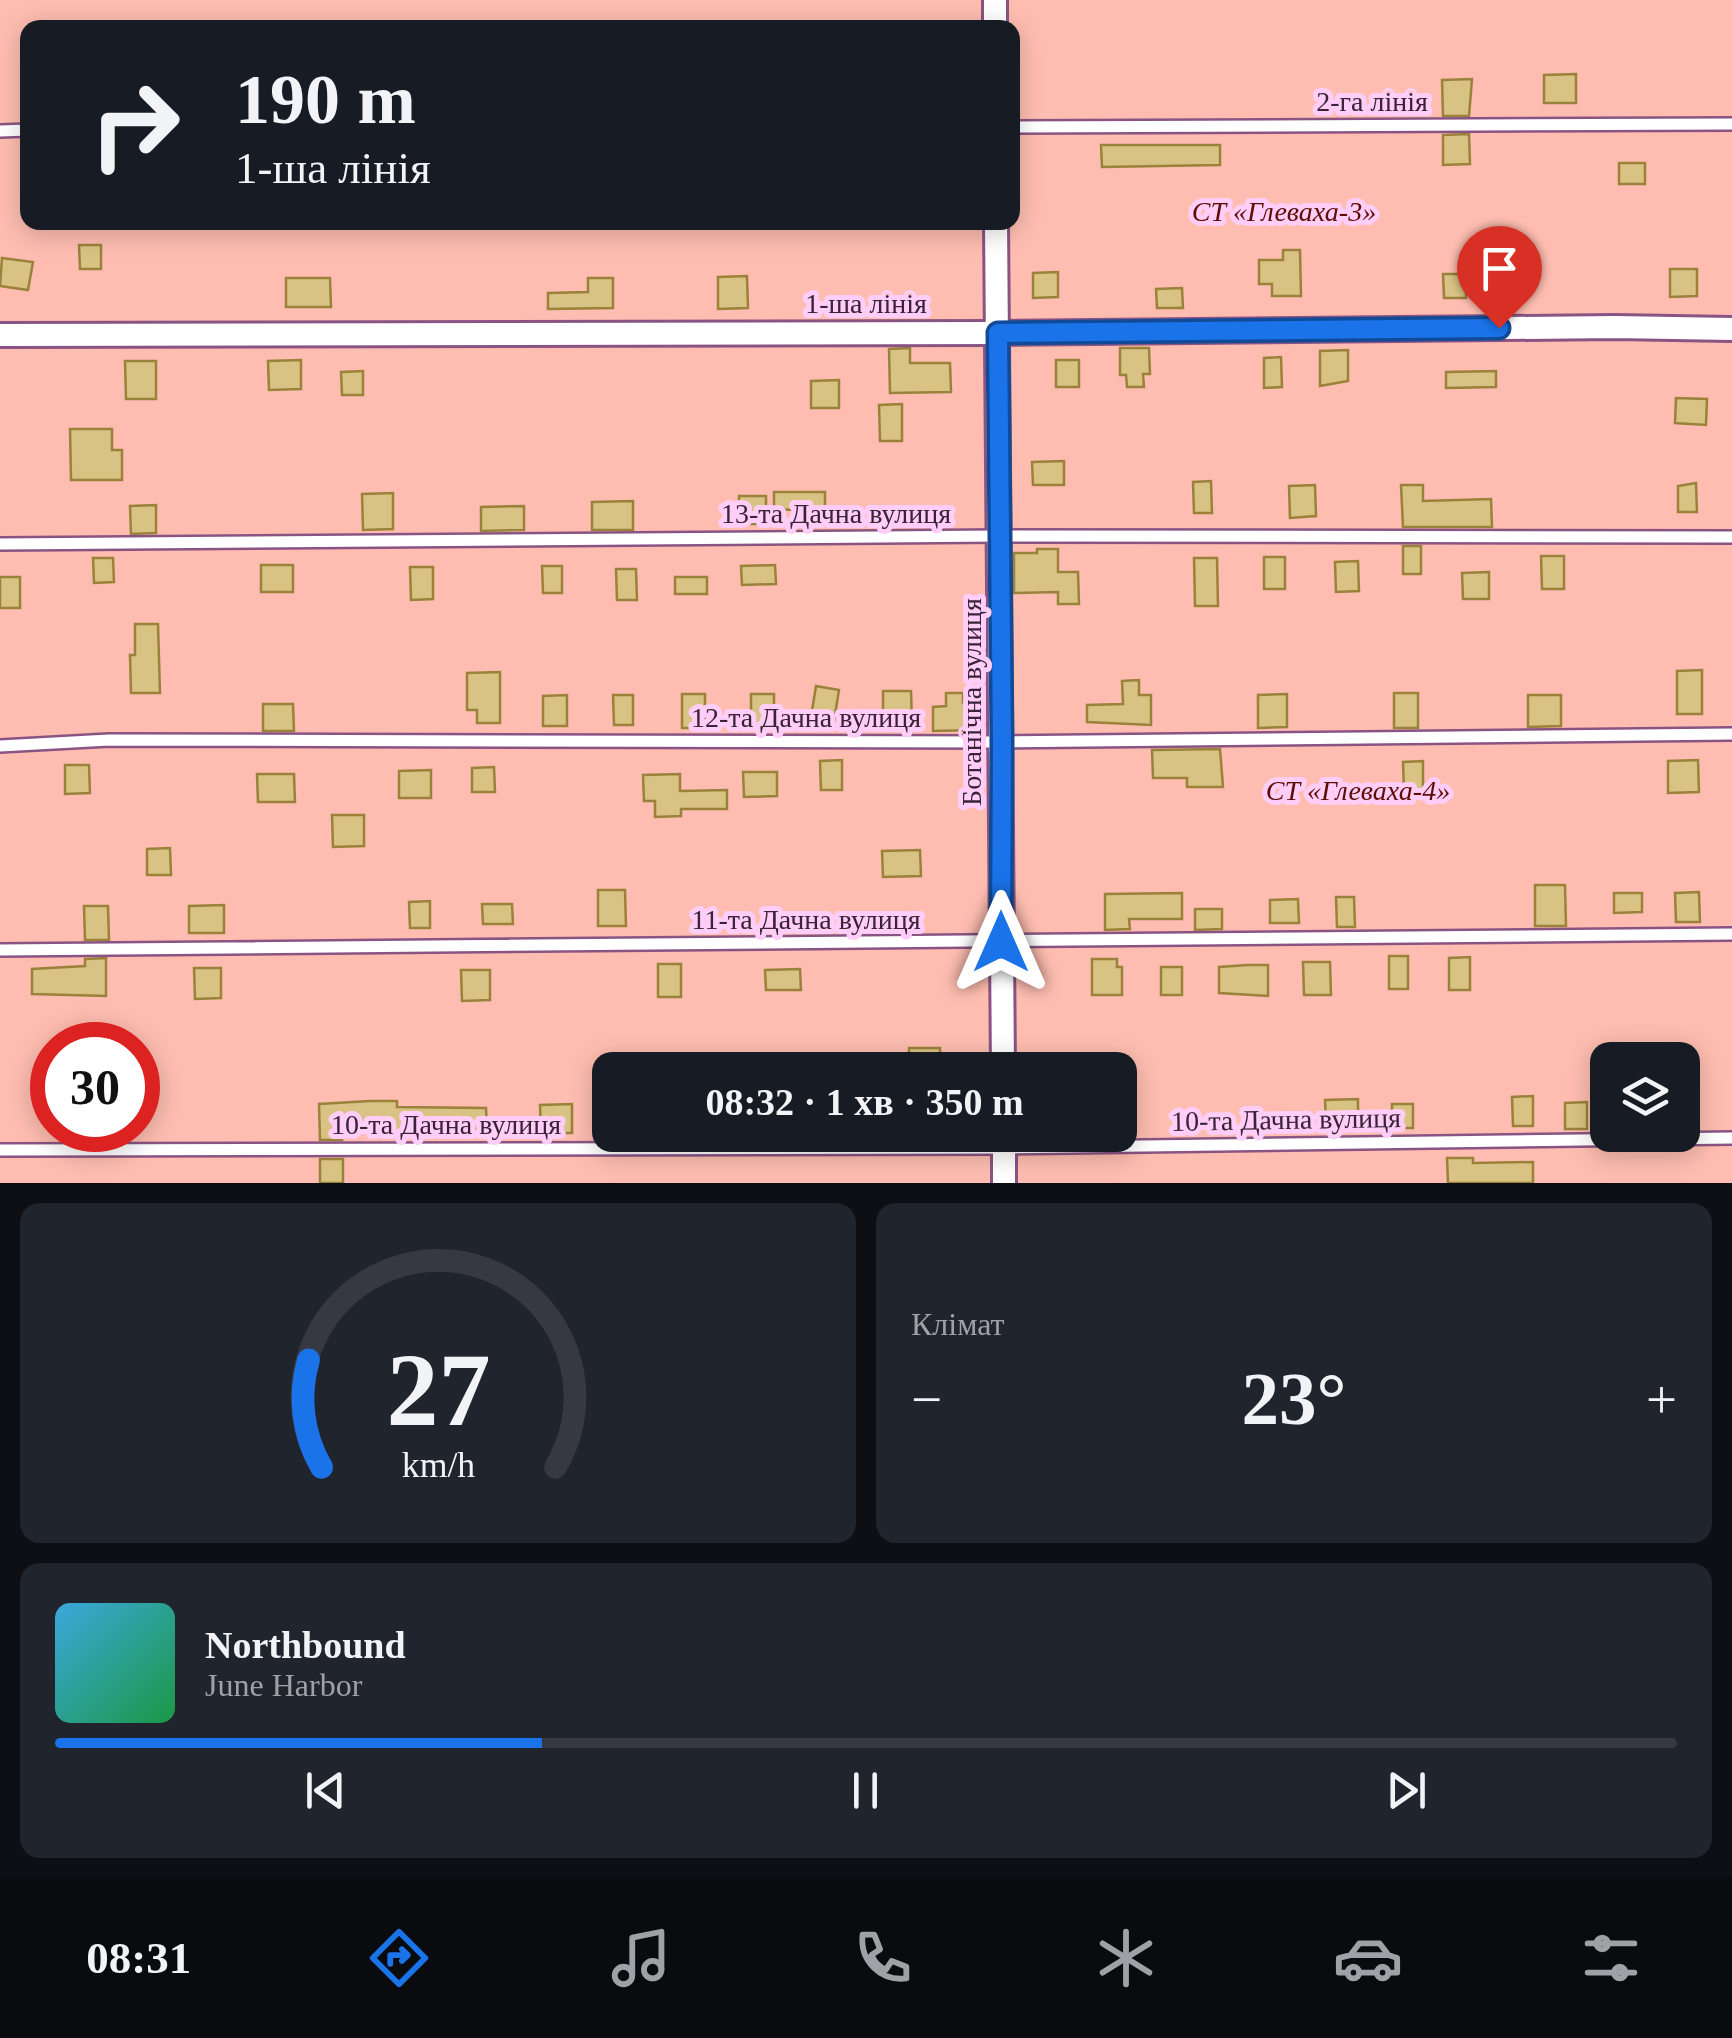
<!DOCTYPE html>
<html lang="uk">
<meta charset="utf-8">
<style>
:root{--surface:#171b24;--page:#20242c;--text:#f1f3f6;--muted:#9ea1a6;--line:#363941;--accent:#1a73e8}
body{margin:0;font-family:"Times New Roman",serif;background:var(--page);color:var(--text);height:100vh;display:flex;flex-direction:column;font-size:38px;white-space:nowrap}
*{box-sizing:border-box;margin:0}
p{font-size:32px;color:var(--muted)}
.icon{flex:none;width:55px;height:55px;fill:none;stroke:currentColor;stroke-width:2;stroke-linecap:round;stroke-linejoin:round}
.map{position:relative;height:1183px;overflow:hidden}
.details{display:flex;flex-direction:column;gap:20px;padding:20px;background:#0d0f14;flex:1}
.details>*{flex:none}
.hud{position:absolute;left:20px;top:20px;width:1000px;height:210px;border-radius:20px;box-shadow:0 5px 25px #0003;background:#171b24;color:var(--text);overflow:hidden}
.tools{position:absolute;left:1590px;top:1042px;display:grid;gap:20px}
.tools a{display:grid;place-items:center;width:110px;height:110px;border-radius:20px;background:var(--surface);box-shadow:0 5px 25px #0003;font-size:50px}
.speed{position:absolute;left:30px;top:1022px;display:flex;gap:20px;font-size:50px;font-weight:700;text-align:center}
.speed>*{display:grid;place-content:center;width:130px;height:130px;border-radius:50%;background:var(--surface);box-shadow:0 5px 25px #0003;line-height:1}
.speed .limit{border:15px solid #d22;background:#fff;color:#111}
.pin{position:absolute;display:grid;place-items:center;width:85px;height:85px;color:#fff;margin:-102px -42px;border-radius:50% 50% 50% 0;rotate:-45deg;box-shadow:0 0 10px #0007}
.pin .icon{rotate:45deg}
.me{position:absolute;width:110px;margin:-55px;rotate:0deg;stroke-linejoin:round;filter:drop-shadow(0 0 8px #0008)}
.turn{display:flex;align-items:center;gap:35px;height:210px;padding:0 50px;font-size:45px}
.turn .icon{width:130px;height:130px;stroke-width:2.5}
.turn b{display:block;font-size:70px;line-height:85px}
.big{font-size:75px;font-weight:800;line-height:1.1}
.details .widget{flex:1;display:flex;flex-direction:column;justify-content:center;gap:15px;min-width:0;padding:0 35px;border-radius:20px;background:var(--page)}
.details .dial{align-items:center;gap:0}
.dial svg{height:260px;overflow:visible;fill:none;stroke:var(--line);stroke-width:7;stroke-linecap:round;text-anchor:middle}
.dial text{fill:var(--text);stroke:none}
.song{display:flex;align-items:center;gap:30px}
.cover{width:120px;height:120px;border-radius:15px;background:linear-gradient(135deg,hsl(200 70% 55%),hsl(140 70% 35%))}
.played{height:10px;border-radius:5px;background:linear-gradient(90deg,var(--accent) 30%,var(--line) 30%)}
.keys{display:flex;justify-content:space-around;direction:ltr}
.heat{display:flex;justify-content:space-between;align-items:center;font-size:55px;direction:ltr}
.details .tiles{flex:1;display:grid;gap:20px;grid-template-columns:1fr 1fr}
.widget:last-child{grid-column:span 2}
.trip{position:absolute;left:592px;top:1052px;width:545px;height:100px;border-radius:20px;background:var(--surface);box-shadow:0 5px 25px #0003;font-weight:800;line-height:100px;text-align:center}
.tabs{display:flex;height:160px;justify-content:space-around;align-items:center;background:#090b0e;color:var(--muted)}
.tabs .icon{width:70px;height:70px}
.tabs .on{color:var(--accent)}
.tabs b{font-size:45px;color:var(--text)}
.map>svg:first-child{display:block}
.green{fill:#febdb0;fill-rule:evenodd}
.building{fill:#d8c284;stroke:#9a823a;stroke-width:2.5}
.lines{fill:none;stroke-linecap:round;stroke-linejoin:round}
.lane-casing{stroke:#895483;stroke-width:16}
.street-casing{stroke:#895483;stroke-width:28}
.lane{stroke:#fff;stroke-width:11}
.street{stroke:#fff;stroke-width:22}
.route-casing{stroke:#114b97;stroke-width:25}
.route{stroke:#1a73e8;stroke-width:18}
.labels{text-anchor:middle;stroke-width:10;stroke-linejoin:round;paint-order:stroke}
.street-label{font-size:28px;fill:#3a2337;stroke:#ffcef8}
.park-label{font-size:28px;font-style:italic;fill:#5e0d04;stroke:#ffcef8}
</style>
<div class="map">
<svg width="1732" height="1183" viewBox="0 0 1732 1183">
<rect width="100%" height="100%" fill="#ffcef8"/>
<path class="green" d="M 0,0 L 1732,0 L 1732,1183 L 0,1183 ZM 28,28 L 1012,28 L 1012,222 L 28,222 ZM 52,1045 L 138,1045 L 138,1130 L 52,1130 ZM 1608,1060 L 1682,1060 L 1682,1135 L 1608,1135 ZM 610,1070 L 1120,1070 L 1120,1135 L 610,1135 Z"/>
<g class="building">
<path d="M 1576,74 L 1576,103 L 1544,103 L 1544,75 Z"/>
<path d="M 1472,79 L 1469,116 L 1443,116 L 1442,80 Z"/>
<path d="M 1469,134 L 1470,164 L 1443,165 L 1443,135 Z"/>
<path d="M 1101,145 L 1220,145 L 1220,165 L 1102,167 Z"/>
<rect x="1619" y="163" width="26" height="21"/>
<path d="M 79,245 L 101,245 L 101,269 L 80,269 Z"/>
<path d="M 1283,250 L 1300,250 L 1301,296 L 1272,296 L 1272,284 L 1259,284 L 1259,260 L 1283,260 Z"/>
<path d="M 2,258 L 33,262 L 28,290 L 0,286 Z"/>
<path d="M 1670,269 L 1697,269 L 1697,296 L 1670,297 Z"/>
<path d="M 1058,272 L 1058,297 L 1033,298 L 1033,273 Z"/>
<path d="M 1443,274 L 1466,274 L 1466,298 L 1444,298 Z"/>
<path d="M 747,276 L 748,308 L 718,309 L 718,277 Z"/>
<path d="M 286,278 L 330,278 L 331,307 L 286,307 Z"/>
<path d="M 588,278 L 613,278 L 613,308 L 548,309 L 548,293 L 588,292 Z"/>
<path d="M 1182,288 L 1183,308 L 1157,308 L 1156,289 Z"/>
<path d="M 910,348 L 910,363 L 950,363 L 951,392 L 890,393 L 889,349 Z"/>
<path d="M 1120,348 L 1149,348 L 1150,374 L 1143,374 L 1144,387 L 1127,387 L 1126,375 L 1120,375 Z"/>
<path d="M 1348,350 L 1348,381 L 1320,386 L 1320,351 Z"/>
<path d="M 1281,357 L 1282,387 L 1264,388 L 1264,358 Z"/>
<path d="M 301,360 L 301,389 L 269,390 L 268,361 Z"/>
<rect x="1056" y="360" width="23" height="27"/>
<path d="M 125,361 L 156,361 L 156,399 L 126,399 Z"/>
<path d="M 363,371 L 363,395 L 342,395 L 341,372 Z"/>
<path d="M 1496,371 L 1496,387 L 1446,388 L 1446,372 Z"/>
<path d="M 839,380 L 839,408 L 811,408 L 811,381 Z"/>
<path d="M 1676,398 L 1707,399 L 1706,425 L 1675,423 Z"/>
<path d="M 902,404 L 902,441 L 880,441 L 879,405 Z"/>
<path d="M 70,429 L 112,429 L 112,450 L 122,450 L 122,480 L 71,480 Z"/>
<path d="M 1064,461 L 1064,485 L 1033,485 L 1032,462 Z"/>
<path d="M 1211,481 L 1212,513 L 1194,513 L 1193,482 Z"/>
<path d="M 1696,483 L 1697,512 L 1678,512 L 1678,486 Z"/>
<path d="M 1315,485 L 1316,516 L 1290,518 L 1289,486 Z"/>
<path d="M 1401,485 L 1423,485 L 1423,501 L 1491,499 L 1492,527 L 1403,527 Z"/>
<path d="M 774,492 L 825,492 L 825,509 L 774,510 Z"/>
<path d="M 393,493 L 393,529 L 363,530 L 362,494 Z"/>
<rect x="739" y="496" width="27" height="28"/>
<path d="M 633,501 L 633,530 L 592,530 L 592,502 Z"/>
<path d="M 156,505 L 156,533 L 131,534 L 130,506 Z"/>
<path d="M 524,506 L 524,530 L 481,531 L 481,507 Z"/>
<rect x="1403" y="546" width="18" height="28"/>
<path d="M 1037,549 L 1058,549 L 1058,572 L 1078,572 L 1079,604 L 1058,604 L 1058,592 L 1014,593 L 1014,553 L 1037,553 Z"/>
<path d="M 1541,556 L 1564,556 L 1564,589 L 1542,589 Z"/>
<rect x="1264" y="557" width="21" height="32"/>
<path d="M 93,558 L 113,558 L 114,582 L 94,583 Z"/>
<path d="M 1194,558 L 1217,558 L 1218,606 L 1195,606 Z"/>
<path d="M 1358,561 L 1359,591 L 1336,592 L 1335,562 Z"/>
<rect x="261" y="565" width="32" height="27"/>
<path d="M 775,565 L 776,584 L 742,585 L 741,566 Z"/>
<path d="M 542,566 L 562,566 L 562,593 L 543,593 Z"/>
<path d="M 410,567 L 433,567 L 433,599 L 411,600 Z"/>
<path d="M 616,569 L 636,569 L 637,600 L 617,600 Z"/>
<path d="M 1489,572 L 1489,599 L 1463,599 L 1462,573 Z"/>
<rect x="0" y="577" width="20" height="31"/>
<rect x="675" y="577" width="32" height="17"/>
<path d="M 135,624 L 158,624 L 160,693 L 131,693 L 130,655 L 135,655 Z"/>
<path d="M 1702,670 L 1702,714 L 1677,714 L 1677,671 Z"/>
<path d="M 500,672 L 500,723 L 477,723 L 477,710 L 467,710 L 467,673 Z"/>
<path d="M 1139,680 L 1139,695 L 1151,695 L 1151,725 L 1087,722 L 1087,705 L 1123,704 L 1122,681 Z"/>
<path d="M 816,686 L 839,690 L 834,721 L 811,717 Z"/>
<path d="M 883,691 L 911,691 L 912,722 L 883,723 Z"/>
<path d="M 946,693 L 963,693 L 963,703 L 979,703 L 979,730 L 933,731 L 933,707 L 946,706 Z"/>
<rect x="1394" y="693" width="24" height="35"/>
<rect x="682" y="694" width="23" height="34"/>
<path d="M 751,694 L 774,694 L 774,726 L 751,727 Z"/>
<path d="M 1287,694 L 1287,727 L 1258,728 L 1258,695 Z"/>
<path d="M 567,695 L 567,726 L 543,726 L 543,696 Z"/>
<path d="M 613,695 L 633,695 L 633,725 L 614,725 Z"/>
<path d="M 1528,695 L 1561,695 L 1561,726 L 1528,727 Z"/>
<path d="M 263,704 L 293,704 L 294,731 L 263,731 Z"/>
<path d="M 1220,749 L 1223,787 L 1187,787 L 1187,778 L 1153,778 L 1152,750 Z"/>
<path d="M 842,760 L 842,790 L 821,790 L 820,761 Z"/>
<path d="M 1698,760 L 1699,792 L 1668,793 L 1668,761 Z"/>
<path d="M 1423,761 L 1423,791 L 1404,792 L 1403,762 Z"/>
<path d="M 65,765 L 89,765 L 90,793 L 65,794 Z"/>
<path d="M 494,767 L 495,792 L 472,792 L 472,768 Z"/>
<path d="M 431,770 L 431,798 L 399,798 L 399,771 Z"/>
<path d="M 743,772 L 777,772 L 777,796 L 744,797 Z"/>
<path d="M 257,774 L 294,774 L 295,802 L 258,802 Z"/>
<path d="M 680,774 L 680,791 L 727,790 L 727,809 L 681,809 L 681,816 L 655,817 L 655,801 L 644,801 L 643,775 Z"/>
<path d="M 332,815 L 364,815 L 364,846 L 333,847 Z"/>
<path d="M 170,848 L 171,875 L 147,875 L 147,849 Z"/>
<path d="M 920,850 L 921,876 L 883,877 L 882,851 Z"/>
<path d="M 1535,885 L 1565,885 L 1566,926 L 1535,926 Z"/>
<path d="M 598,890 L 625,890 L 626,926 L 598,926 Z"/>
<path d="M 1699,892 L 1700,922 L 1676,922 L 1675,893 Z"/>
<path d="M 1182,893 L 1182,919 L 1129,919 L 1130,929 L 1105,930 L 1105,894 Z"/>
<path d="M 1614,893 L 1642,893 L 1642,912 L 1614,913 Z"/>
<path d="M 1336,897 L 1354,897 L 1355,927 L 1337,927 Z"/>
<path d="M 1298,899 L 1299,923 L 1270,923 L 1270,900 Z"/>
<path d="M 430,901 L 430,928 L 410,928 L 409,902 Z"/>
<path d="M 482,904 L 512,904 L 513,924 L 483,924 Z"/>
<path d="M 224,905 L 224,933 L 189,933 L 189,906 Z"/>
<path d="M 84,906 L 108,906 L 109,940 L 85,940 Z"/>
<path d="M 1195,909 L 1222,909 L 1222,929 L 1195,930 Z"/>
<rect x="1389" y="956" width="19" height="33"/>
<path d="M 1470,957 L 1470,990 L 1449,990 L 1449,958 Z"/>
<path d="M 106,958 L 106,996 L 32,994 L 32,969 L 85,966 L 85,959 Z"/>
<path d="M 1092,959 L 1117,959 L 1117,967 L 1122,967 L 1122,995 L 1092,995 Z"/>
<path d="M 1303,962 L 1330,962 L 1331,995 L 1304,995 Z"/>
<rect x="658" y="964" width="23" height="33"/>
<path d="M 1247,965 L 1268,965 L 1268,996 L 1219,993 L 1219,967 Z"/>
<rect x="1161" y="967" width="21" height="28"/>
<path d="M 194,968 L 221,968 L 221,998 L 195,999 Z"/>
<path d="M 800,969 L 801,990 L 766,990 L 765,970 Z"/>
<path d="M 461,970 L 490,970 L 490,1000 L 462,1001 Z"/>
<path d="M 909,1048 L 940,1048 L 940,1069 L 909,1070 Z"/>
<path d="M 1533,1096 L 1533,1126 L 1513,1126 L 1512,1097 Z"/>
<path d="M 1358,1099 L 1358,1122 L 1326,1123 L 1325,1100 Z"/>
<path d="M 370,1101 L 397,1101 L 397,1107 L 486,1108 L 487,1130 L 447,1130 L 447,1134 L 342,1132 L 342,1140 L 320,1140 L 319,1104 Z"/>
<path d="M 1587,1102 L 1587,1129 L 1565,1129 L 1565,1103 Z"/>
<path d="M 572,1104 L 572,1133 L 541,1133 L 540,1105 Z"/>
<rect x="1392" y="1104" width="21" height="24"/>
<path d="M 1447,1158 L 1473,1158 L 1473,1163 L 1533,1162 L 1533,1183 L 1448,1183 Z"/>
<rect x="320" y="1159" width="23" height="24"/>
</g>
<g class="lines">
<defs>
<g id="lane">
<path d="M 1012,127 L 1732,124"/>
<path d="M 0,131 L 28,130"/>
<path d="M 0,544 L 999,536 L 1732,537"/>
<path d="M 0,746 L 109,740 L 1002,742 L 1732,734"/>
<path d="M 0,950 L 1732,934"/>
<path d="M 0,1150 L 1004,1148 L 1732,1138"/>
</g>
<g id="street">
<path d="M 995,28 L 995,0"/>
<path d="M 996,222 L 1003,1070"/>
<path d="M 0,335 L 998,333 L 1615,327 L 1732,329"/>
<path d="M 1004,1183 L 1004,1135"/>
</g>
</defs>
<use href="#lane" class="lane-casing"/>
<use href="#street" class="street-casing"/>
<use href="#lane" class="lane"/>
<use href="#street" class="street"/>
</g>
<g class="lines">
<defs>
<path id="route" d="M 1001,942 L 1002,742 L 998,333 L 1499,328"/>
</defs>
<use href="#route" class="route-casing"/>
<use href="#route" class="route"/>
</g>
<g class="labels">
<g class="street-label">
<text x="1372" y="111">2-га лінія</text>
<text x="866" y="313">1-ша лінія</text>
<text x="836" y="523">13-та Дачна вулиця</text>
<text transform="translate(971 702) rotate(-90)" y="10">Ботанічна вулиця</text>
<text x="806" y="727">12-та Дачна вулиця</text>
<text x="806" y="929">11-та Дачна вулиця</text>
<text transform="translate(1286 1119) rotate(-1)" y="10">10-та Дачна вулиця</text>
<text x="446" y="1134">10-та Дачна вулиця</text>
</g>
<g class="park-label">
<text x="1284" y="221">СТ «Глеваха-3»</text>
<text x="1358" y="800">СТ «Глеваха-4»</text>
</g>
</g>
</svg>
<div class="tools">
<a><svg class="icon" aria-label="layers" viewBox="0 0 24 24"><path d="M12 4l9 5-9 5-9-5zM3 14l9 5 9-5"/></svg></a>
</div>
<div class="speed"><div class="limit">30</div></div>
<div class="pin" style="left:1499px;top:328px;background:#d93025"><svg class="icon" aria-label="arrive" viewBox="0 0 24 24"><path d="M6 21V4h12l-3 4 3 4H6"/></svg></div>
<svg class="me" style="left:1001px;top:942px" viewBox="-20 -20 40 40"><path d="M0-17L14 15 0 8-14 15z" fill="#1a73e8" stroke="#fff" stroke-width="4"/></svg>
<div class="trip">08:32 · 1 хв · 350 m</div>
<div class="hud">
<div class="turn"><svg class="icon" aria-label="right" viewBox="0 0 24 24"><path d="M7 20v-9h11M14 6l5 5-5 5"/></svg><div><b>190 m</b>1-ша лінія</div></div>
</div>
</div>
<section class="details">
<div class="tiles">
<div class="widget dial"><svg viewBox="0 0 100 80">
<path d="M14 69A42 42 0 1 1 86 69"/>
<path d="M14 69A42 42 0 0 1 10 36" stroke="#1a73e8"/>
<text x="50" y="56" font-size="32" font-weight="700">27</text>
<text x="50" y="72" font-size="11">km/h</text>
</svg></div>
<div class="widget"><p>Клімат</p>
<div class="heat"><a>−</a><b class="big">23°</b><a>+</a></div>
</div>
<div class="widget">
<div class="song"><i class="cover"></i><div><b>Northbound</b><p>June Harbor</p></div></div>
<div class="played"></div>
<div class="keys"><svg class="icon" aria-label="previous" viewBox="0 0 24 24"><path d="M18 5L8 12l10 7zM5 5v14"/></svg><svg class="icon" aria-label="pause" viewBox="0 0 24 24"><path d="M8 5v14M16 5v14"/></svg><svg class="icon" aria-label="next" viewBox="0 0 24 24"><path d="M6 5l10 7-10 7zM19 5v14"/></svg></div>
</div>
</div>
</section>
<nav class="tabs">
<b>08:31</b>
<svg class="icon on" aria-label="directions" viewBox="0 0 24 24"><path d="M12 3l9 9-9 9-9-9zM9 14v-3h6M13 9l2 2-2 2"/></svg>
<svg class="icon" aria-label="music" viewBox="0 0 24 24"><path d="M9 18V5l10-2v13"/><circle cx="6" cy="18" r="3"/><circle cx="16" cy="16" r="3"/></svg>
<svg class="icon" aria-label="phone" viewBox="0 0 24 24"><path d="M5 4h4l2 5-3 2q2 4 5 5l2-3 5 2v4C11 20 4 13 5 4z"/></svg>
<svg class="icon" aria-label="climate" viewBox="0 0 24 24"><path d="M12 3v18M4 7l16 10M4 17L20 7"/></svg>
<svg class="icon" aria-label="car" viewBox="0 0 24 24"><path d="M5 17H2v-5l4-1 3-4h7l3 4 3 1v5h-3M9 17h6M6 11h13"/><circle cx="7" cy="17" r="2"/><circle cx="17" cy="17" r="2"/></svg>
<svg class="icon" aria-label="filters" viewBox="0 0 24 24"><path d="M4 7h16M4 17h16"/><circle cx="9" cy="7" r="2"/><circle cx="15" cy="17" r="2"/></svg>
</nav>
